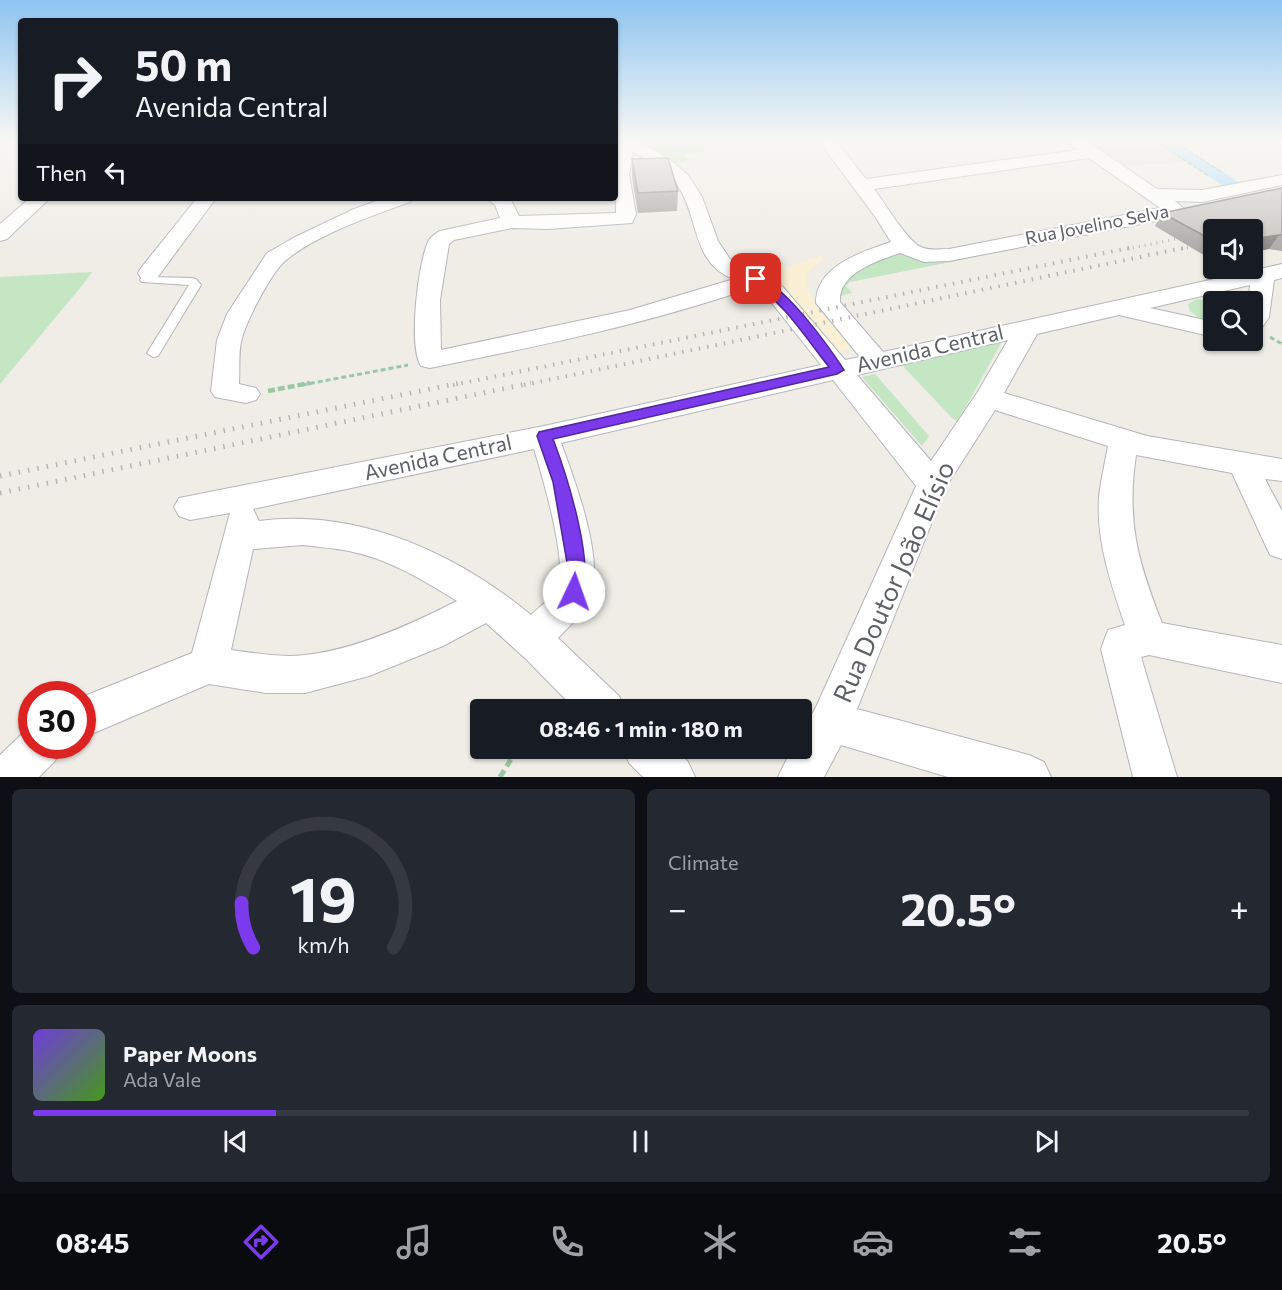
<!DOCTYPE html>
<meta charset="utf-8">
<style>
:root{--surface:#171b24;--page:#242831;--text:#f1f3f6;--muted:#9ea1a6;--line:#363941;--accent:#7c3aed}
body{margin:0;font-family:Commissioner,sans-serif;background:var(--page);color:var(--text);height:100vh;display:flex;flex-direction:column;font-size:22px;white-space:nowrap}
*{box-sizing:border-box;margin:0}
p{font-size:20px;color:var(--muted)}
.icon{flex:none;width:33px;height:33px;fill:none;stroke:currentColor;stroke-width:2;stroke-linecap:round;stroke-linejoin:round}
.map{position:relative;height:777px;overflow:hidden}
.side{display:flex;flex-direction:column;gap:12px;padding:12px;background:#0d0f14;flex:1}
.side>*{flex:none}
.banner{position:absolute;left:18px;top:18px;width:600px;height:183px;border-radius:6px;box-shadow:0 2px 4px #0004;background:#171b24;color:var(--text);overflow:hidden}
.buttons{position:absolute;left:1203px;top:219px;display:grid;gap:12px}
.buttons a{display:grid;place-items:center;width:60px;height:60px;border-radius:6px;background:var(--surface);box-shadow:0 2px 4px #0004;font-size:30px}
.speed{position:absolute;left:18px;top:681px;display:flex;gap:12px;font-size:30px;font-weight:700;text-align:center}
.speed>*{display:grid;place-content:center;width:78px;height:78px;border-radius:50%;background:var(--surface);box-shadow:0 2px 4px #0004;line-height:1}
.speed .limit{border:9px solid #d22;background:#fff;color:#111}
.pin{position:absolute;display:grid;place-items:center;width:51px;height:51px;color:#fff;margin:-26px;border-radius:12px;box-shadow:0 3px 9px #0006}
.me{position:absolute;width:66px;margin:-33px;rotate:3deg;stroke-linejoin:round;filter:drop-shadow(0 0 4px #0008)}
.turn{display:flex;align-items:center;gap:21px;height:126px;padding:0 18px;font-size:27px}
.turn .icon{width:78px;height:78px;stroke-width:2.5}
.turn b{display:block;font-size:42px;line-height:51px}
.then{display:flex;align-items:center;height:57px;padding:0 18px;background:#0003;gap:12px;font-size:22px}
.big{font-size:45px;font-weight:700;line-height:1.1}
.side .tile{flex:1;display:flex;flex-direction:column;justify-content:center;gap:9px;min-width:0;padding:0 21px;border-radius:9px;background:var(--page)}
.side .dial{align-items:center;gap:0}
.dial svg{height:156px;overflow:visible;fill:none;stroke:var(--line);stroke-width:7;stroke-linecap:round;text-anchor:middle}
.dial text{fill:var(--text);stroke:none}
.song{display:flex;align-items:center;gap:18px}
.cover{width:72px;height:72px;border-radius:9px;background:linear-gradient(135deg,hsl(260 70% 55%),hsl(100 70% 35%))}
.played{height:6px;border-radius:3px;background:linear-gradient(90deg,var(--accent) 20%,var(--line) 20%)}
.keys{display:flex;justify-content:space-around;direction:ltr}
.heat{display:flex;justify-content:space-between;align-items:center;font-size:33px;direction:ltr}
.side .tiles{flex:1;display:grid;gap:12px;grid-template-columns:1fr 1fr}
.tile:last-child{grid-column:span 2}
.trip{position:absolute;left:470px;top:699px;width:342px;height:60px;border-radius:6px;background:var(--surface);box-shadow:0 2px 4px #0004;font-weight:700;line-height:60px;text-align:center}
.tabs{display:flex;height:96px;justify-content:space-around;align-items:center;background:#090b0e;color:var(--muted)}
.tabs .icon{width:42px;height:42px}
.tabs .on{color:var(--accent)}
.tabs b{font-size:27px;color:var(--text)}
.map>svg:first-child{display:block}
.education{fill:#e2ded7}
.green{fill:#c4e6c3}
.sand{fill:#faf0d6}
.lines{fill:none;stroke-linecap:round;stroke-linejoin:round}
.canal{fill:#a7dcfd;fill-rule:evenodd}
.service-casing{stroke:#b3b6ba;stroke-width:2}
.minor-casing{stroke:#b3b6ba;stroke-width:2}
.path-far3{stroke:#9cc7a6;stroke-width:2;stroke-dasharray:4.5 2;stroke-linecap:butt}
.path-far2{stroke:#9cc7a6;stroke-width:3;stroke-dasharray:5 3;stroke-linecap:butt}
.path-far1{stroke:#9cc7a6;stroke-width:4.5;stroke-dasharray:7 3;stroke-linecap:butt}
.path{stroke:#9cc7a6;stroke-width:5;stroke-dasharray:8 4.5;stroke-linecap:butt}
.service{fill:#fff;fill-rule:evenodd}
.minor{fill:#fff;fill-rule:evenodd}
.rail-far2{stroke:#b4b5b6;stroke-width:3;stroke-dasharray:1 5;stroke-linecap:butt}
.rail-far1{stroke:#b4b5b6;stroke-width:4;stroke-dasharray:1.5 7;stroke-linecap:butt}
.rail{stroke:#b4b5b6;stroke-width:5;stroke-dasharray:1.5 8;stroke-linecap:butt}
.wall{fill:#aeaba8}
.shaded-wall{fill:#8d8b88}
.building{fill:#cac7c3;stroke:#8d8b88;stroke-width:1.5}
.route{fill:#7c3aed;stroke:#51269a;stroke-width:1.5}
.labels{text-anchor:middle;stroke-width:4.5;stroke-linejoin:round;paint-order:stroke}
.far-street-label{font-size:18px;fill:#5d6166;stroke:#fff}
.street-label{font-size:21px;fill:#5d6166;stroke:#fff}
.near-street-label{font-size:26px;fill:#5d6166;stroke:#fff}
</style>
<div class="map">
<svg width="1282" height="777" viewBox="0 0 1282 777">
<rect width="100%" height="100%" fill="#efede6"/>
<path class="education" d="M 1088,141 L 1157,141 L 1189,162 L 1123,166 Z"/>
<g class="green">
<path d="M 642,141 L 701,141 L 707,151 L 685,154 L 689,161 L 676,163 Z"/>
<path d="M 897,252 L 966,255 L 971,258 L 850,282 L 846,286 L 852,293 L 831,298 L 827,283 Z"/>
<path d="M 92,272 L 85,282 L 0,384 L 0,277 Z"/>
<path d="M 1197,299 L 1214,301 L 1213,323 L 1202,320 L 1190,311 L 1188,304 Z"/>
<path d="M 1004,338 L 958,421 L 953,419 L 901,364 Z"/>
<path d="M 875,374 L 929,436 L 922,446 L 862,377 Z"/>
</g>
<path class="sand" d="M 822,256 L 824,260 C 819,263 812,265 809,271 C 796,291 837,328 849,343 L 850,348 C 842,354 835,352 827,347 L 778,280 L 755,267 L 786,267 Z"/>
<g class="lines">
<path class="canal" d="M 1156,141 L 1176,141 L 1240,183 L 1237,187 L 1225,187 Z"/>
<defs>
<path id="service" d="M 149,270 L 155,273 L 153,277 L 192,278 L 196,279 L 201,285 L 158,356 L 153,357 L 147,353 L 189,285 L 142,282 L 140,280 L 145,271 Z"/>
<g id="minor">
<path d="M 620,141 L 639,141 L 672,161 L 688,175 L 702,197 L 718,241 L 730,259 L 742,267 L 764,274 L 783,287 L 845,360 L 860,357 L 816,303 C 816,266 861,252 891,242 L 876,218 L 819,141 L 836,141 L 866,179 L 1077,150 L 1067,141 L 1087,141 L 1157,189 L 1202,190 L 1282,175 L 1282,185 L 1202,202 L 1175,201 L 1187,211 L 1184,215 L 1177,217 L 949,261 L 924,262 L 900,253 C 877,261 838,273 840,302 L 883,352 L 1282,264 L 1282,278 L 1274,280 L 1269,317 L 1261,329 L 1252,331 L 1252,302 L 1248,302 L 1250,285 L 1150,308 L 1214,322 L 1214,337 L 1119,315 L 1037,334 L 1004,393 L 1147,436 L 1282,459 L 1282,481 L 1265,479 L 1282,511 L 1282,559 L 1270,555 L 1232,473 L 1136,455 C 1126,521 1138,562 1162,623 L 1282,645 L 1282,683 L 1149,655 L 1141,657 L 1177,777 L 1133,777 L 1101,649 L 1108,630 L 1125,625 C 1111,584 1096,541 1099,497 C 1101,479 1105,463 1108,446 L 995,410 L 946,487 L 857,709 L 1029,755 L 1044,762 L 1051,777 L 948,777 L 841,745 L 824,777 L 778,777 L 792,748 L 801,748 L 801,734 L 816,707 L 916,486 L 833,380 L 561,443 C 574,478 604,558 591,594 C 584,612 571,625 558,638 L 619,696 L 625,710 L 576,710 L 526,659 L 486,623 L 443,646 L 369,676 L 305,693 L 266,693 L 209,684 L 82,738 L 82,697 L 192,653 L 230,513 L 190,520 L 179,516 L 174,507 L 179,498 L 544,426 L 821,365 L 767,297 L 754,287 C 648,324 539,346 430,368 L 421,366 C 408,346 418,261 429,240 C 432,236 436,233 440,231 L 500,218 L 495,205 L 486,198 L 510,198 L 519,216 L 616,213 L 615,154 ZM 633,152 C 649,161 667,170 678,186 C 699,217 692,265 734,279 L 630,310 L 441,350 L 440,300 L 449,244 L 454,240 L 512,228 L 548,229 L 632,223 L 636,214 L 629,175 ZM 1089,158 L 1160,208 L 949,249 C 940,249 929,251 921,247 C 908,242 884,202 874,189 ZM 1008,340 L 977,393 L 931,461 L 857,375 ZM 534,449 C 542,475 569,565 557,589 C 551,599 539,607 531,615 C 456,553 358,508 259,521 L 253,509 ZM 303,545 C 318,547 334,548 349,551 C 389,559 423,580 457,601 C 412,624 355,650 305,655 C 280,658 255,653 231,650 L 253,549 Z"/>
<path d="M 30,198 L 50,198 L 7,239 L 0,241 L 0,224 Z"/>
<path d="M 197,198 L 216,198 L 157,278 L 149,280 L 141,278 L 138,273 L 141,268 Z"/>
<path d="M 385,198 L 412,198 L 410,202 C 372,216 315,235 285,261 C 271,273 247,320 242,338 C 238,352 240,369 239,384 L 256,388 L 260,394 L 256,400 L 246,403 L 215,397 L 211,391 L 217,340 L 227,314 L 267,253 L 295,237 L 354,209 Z"/>
<path d="M 32,728 L 32,746 L 61,746 L 55,761 L 39,777 L 0,777 L 0,755 L 25,731 Z"/>
<path d="M 623,748 L 675,748 L 688,762 L 695,777 L 643,777 L 629,763 Z"/>
</g>
</defs>
<use href="#service" class="service-casing"/>
<use href="#minor" class="minor-casing"/>
<g class="path-far3">
<path d="M 1155,141 L 1209,176"/>
<path d="M 1173,141 L 1223,173"/>
</g>
<g class="path-far2">
<path d="M 1270,337 L 1282,344"/>
<path d="M 302,385 L 408,365"/>
</g>
<path class="path-far1" d="M 268,391 L 310,383"/>
<g class="path">
<path d="M 543,710 L 549,700"/>
<path d="M 500,777 L 518,748"/>
</g>
<use href="#service" class="service"/>
<use href="#minor" class="minor"/>
<g class="rail-far2">
<path d="M 1127,249 L 1176,239"/>
<path d="M 1181,249 L 1190,247"/>
</g>
<g class="rail-far1">
<path d="M 453,385 L 1134,247"/>
<path d="M 524,385 L 1188,247"/>
</g>
<g class="rail">
<path d="M 0,476 L 460,383"/>
<path d="M 0,493 L 531,383"/>
</g>
</g>
<g class="wall">
<path d="M 632,159 L 678,191 L 677,211 L 638,213 L 632,178 Z"/>
<path d="M 1282,188 L 1282,251 L 1269,249 L 1252,252 L 1252,230 L 1214,230 L 1214,259 L 1212,260 L 1155,226 L 1162,213 Z"/>
</g>
<path class="shaded-wall" d="M 1279,235 L 1269,249 L 1252,252 L 1252,239 Z"/>
<g class="building">
<path d="M 668,158 L 678,191 L 638,193 L 632,159 Z"/>
<path d="M 1282,188 L 1282,235 L 1279,235 L 1252,239 L 1252,230 L 1214,230 L 1214,241 L 1162,213 Z"/>
</g>
<linearGradient id="sky" x2="0" y2="1"><stop stop-color="#8ec4f0"/><stop offset="0.56" stop-color="#f8f7f4"/><stop offset="1" stop-color="#f8f7f4" stop-opacity="0"/></linearGradient>
<rect width="1282" height="250" fill="url(#sky)"/>
<path class="route" d="M 756,276 C 784,284 828,345 844,370 L 837,374 L 553,439 C 566,473 596,565 581,598 L 574,600 L 568,598 L 565,592 L 569,574 L 553,482 L 537,436 L 539,432 L 829,367 C 805,337 785,304 752,282 L 751,279 Z"/>
<g class="labels">
<g class="far-street-label">
<text transform="translate(1097 225) rotate(-11)" y="6">Rua Jovelino Selva</text>
</g>
<g class="street-label">
<text transform="translate(930 349) rotate(-13)" y="7">Avenida Central</text>
<text transform="translate(438 458) rotate(-12)" y="7">Avenida Central</text>
</g>
<g class="near-street-label">
<text transform="translate(894 582) rotate(-66)" y="9">Rua Doutor João Elísio</text>
</g>
</g>
</svg>
<div class="buttons">
<a><svg class="icon" aria-label="sound" viewBox="0 0 24 24"><path d="M4 9h4l5-4v14l-5-4H4zM17 9q2 3 0 6"/></svg></a>
<a><svg class="icon" aria-label="search" viewBox="0 0 24 24"><circle cx="10" cy="10" r="6"/><path d="M15 15l6 6"/></svg></a>
</div>
<div class="speed"><div class="limit">30</div></div>
<div class="pin" style="left:756px;top:279px;background:#d93025"><svg class="icon" aria-label="arrive" viewBox="0 0 24 24"><path d="M6 21V4h12l-3 4 3 4H6"/></svg></div>
<svg class="me" style="left:574px;top:592px" viewBox="-20 -20 40 40"><circle r="19" fill="#fff"/><path d="M0-13L10 11 0 6-10 11z" fill="#7c3aed"/></svg>
<div class="trip">08:46 · 1 min · 180 m</div>
<div class="banner">
<div class="turn"><svg class="icon" aria-label="right" viewBox="0 0 24 24"><path d="M7 20v-9h11M14 6l5 5-5 5"/></svg><div><b>50 m</b>Avenida Central</div></div>
<div class="then">Then<svg class="icon" aria-label="left" viewBox="0 0 24 24"><path d="M17 20v-9H6M10 6l-5 5 5 5"/></svg></div>
</div>
</div>
<section class="side">
<div class="tiles">
<div class="tile dial"><svg viewBox="0 0 100 80">
<path d="M14 69A42 42 0 1 1 86 69"/>
<path d="M14 69A42 42 0 0 1 8 46" stroke="#7c3aed"/>
<text x="50" y="56" font-size="32" font-weight="700">19</text>
<text x="50" y="72" font-size="11">km/h</text>
</svg></div>
<div class="tile"><p>Climate</p>
<div class="heat"><a>−</a><b class="big">20.5°</b><a>+</a></div>
</div>
<div class="tile">
<div class="song"><i class="cover"></i><div><b>Paper Moons</b><p>Ada Vale</p></div></div>
<div class="played"></div>
<div class="keys"><svg class="icon" aria-label="previous" viewBox="0 0 24 24"><path d="M18 5L8 12l10 7zM5 5v14"/></svg><svg class="icon" aria-label="pause" viewBox="0 0 24 24"><path d="M8 5v14M16 5v14"/></svg><svg class="icon" aria-label="next" viewBox="0 0 24 24"><path d="M6 5l10 7-10 7zM19 5v14"/></svg></div>
</div>
</div>
</section>
<nav class="tabs">
<b>08:45</b>
<svg class="icon on" aria-label="directions" viewBox="0 0 24 24"><path d="M12 3l9 9-9 9-9-9zM9 14v-3h6M13 9l2 2-2 2"/></svg>
<svg class="icon" aria-label="music" viewBox="0 0 24 24"><path d="M9 18V5l10-2v13"/><circle cx="6" cy="18" r="3"/><circle cx="16" cy="16" r="3"/></svg>
<svg class="icon" aria-label="phone" viewBox="0 0 24 24"><path d="M5 4h4l2 5-3 2q2 4 5 5l2-3 5 2v4C11 20 4 13 5 4z"/></svg>
<svg class="icon" aria-label="climate" viewBox="0 0 24 24"><path d="M12 3v18M4 7l16 10M4 17L20 7"/></svg>
<svg class="icon" aria-label="car" viewBox="0 0 24 24"><path d="M5 17H2v-5l4-1 3-4h7l3 4 3 1v5h-3M9 17h6M6 11h13"/><circle cx="7" cy="17" r="2"/><circle cx="17" cy="17" r="2"/></svg>
<svg class="icon" aria-label="filters" viewBox="0 0 24 24"><path d="M4 7h16M4 17h16"/><circle cx="9" cy="7" r="2"/><circle cx="15" cy="17" r="2"/></svg>
<b>20.5°</b>
</nav>
